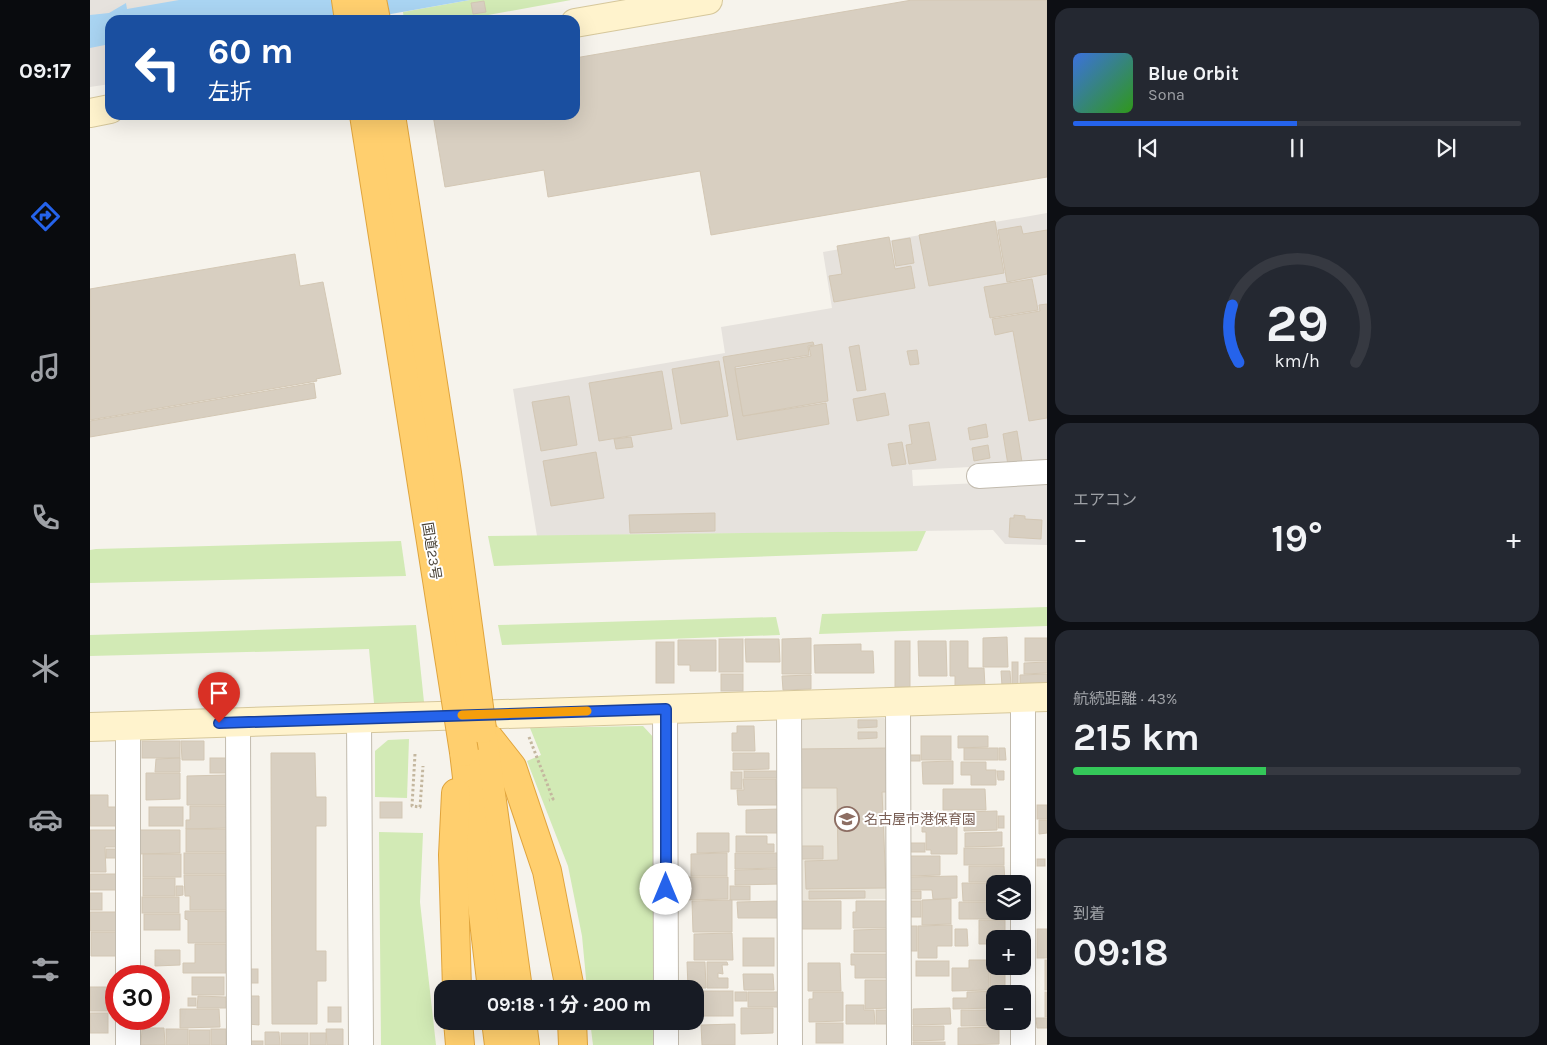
<!DOCTYPE html>
<html lang="ja">
<meta charset="utf-8">
<style>
:root{--surface:#171b24;--page:#242831;--text:#f1f3f6;--muted:#9ea1a6;--line:#363941;--accent:#2563eb}
body{margin:0;font-family:Karla,"Noto Sans JP",sans-serif;background:var(--page);color:var(--text);height:100vh;display:flex;flex-direction:column;font-size:19px;white-space:nowrap}
*{box-sizing:border-box;margin:0}
p{font-size:16px;color:var(--muted)}
.icon{flex:none;width:28px;height:28px;fill:none;stroke:currentColor;stroke-width:2;stroke-linecap:round;stroke-linejoin:round}
.map{position:relative;flex:1;overflow:hidden}
.side{display:flex;flex-direction:column;gap:8px;padding:8px;background:#0d0f14;width:500px}
.side>*{flex:none}
.guide{position:absolute;left:15px;top:15px;width:475px;height:105px;border-radius:15px;box-shadow:0 5px 20px #0002;background:#1a4fa0;color:#fff;overflow:hidden}
.fabs{position:absolute;left:896px;top:875px;display:grid;gap:10px}
.fabs a{display:grid;place-items:center;width:45px;height:45px;border-radius:10px;background:var(--surface);box-shadow:0 5px 20px #0002;font-size:25px}
.speed{position:absolute;left:15px;top:965px;display:flex;gap:10px;font-size:25px;font-weight:700;text-align:center}
.speed>*{display:grid;place-content:center;width:65px;height:65px;border-radius:50%;background:var(--surface);box-shadow:0 5px 20px #0002;line-height:1}
.speed .limit{border:8px solid #d22;background:#fff;color:#111}
.pin{position:absolute;display:grid;place-items:center;width:42px;height:42px;color:#fff;margin:-51px -21px;border-radius:50% 50% 50% 0;rotate:-45deg;box-shadow:0 0 5px #0007}
.pin .icon{rotate:45deg}
.me{position:absolute;width:55px;margin:-28px;rotate:0deg;stroke-linejoin:round;filter:drop-shadow(0 0 4px #0008)}
.turn{display:flex;align-items:center;gap:18px;height:105px;padding:0 20px;font-size:22px}
.turn .icon{width:65px;height:65px;stroke-width:2.5}
.turn b{display:block;font-size:35px;line-height:42px}
.big{font-size:38px;font-weight:700;line-height:1.1}
.side .widget{flex:1;display:flex;flex-direction:column;justify-content:center;gap:8px;min-width:0;padding:0 18px;border-radius:15px;background:var(--page)}
.side .dial{align-items:center;gap:0}
.dial svg{height:130px;overflow:visible;fill:none;stroke:var(--line);stroke-width:7;stroke-linecap:round;text-anchor:middle}
.dial text{fill:var(--text);stroke:none}
.song{display:flex;align-items:center;gap:15px}
.cover{width:60px;height:60px;border-radius:8px;background:linear-gradient(135deg,hsl(220 70% 55%),hsl(110 70% 35%))}
.played{height:5px;border-radius:2px;background:linear-gradient(90deg,var(--accent) 50%,var(--line) 50%)}
.keys{display:flex;justify-content:space-around;direction:ltr}
.heat{display:flex;justify-content:space-between;align-items:center;font-size:28px;direction:ltr}
.charge{height:8px;border-radius:4px;background:linear-gradient(90deg,#34c759 43%,var(--line) 0)}
.trip{position:absolute;left:344px;top:980px;width:270px;height:50px;border-radius:15px;background:var(--surface);box-shadow:0 5px 20px #0002;font-weight:700;line-height:50px;text-align:center}
main{display:flex;flex:1;min-height:0}
.dock{display:flex;flex-direction:column;width:90px;justify-content:space-around;align-items:center;background:#090b0e;color:var(--muted)}
.dock .icon{width:35px;height:35px}
.dock .on{color:var(--accent)}
.dock b{font-size:22px;color:var(--text)}
.map>svg:first-child{display:block}
.residential{fill:#eae5da}
.industrial{fill:#e6e2dd}
.green{fill:#d2eab5}
.water{fill:#a9d4f2}
.building{fill:#d8cfc1;stroke:#d3c7b4}
.lines{fill:none;stroke-linecap:round;stroke-linejoin:round}
.street-casing{stroke:#c2bbae;stroke-width:26}
.secondary-casing{stroke:#d6c79b;stroke-width:30}
.highway-casing{stroke:#e0a43c;stroke-width:30}
.path{stroke:#c4b79f;stroke-width:3;stroke-dasharray:2.5 2.5;stroke-linecap:butt}
.street{stroke:#fff;stroke-width:24}
.secondary{stroke:#fff3cd;stroke-width:28}
.highway{stroke:#ffcf6e;stroke-width:28}
.highway-bridge-casing{stroke:#e0a43c;stroke-width:30;stroke-linecap:butt}
.highway-bridge{stroke:#ffcf6e;stroke-width:28}
.route-casing{stroke:#184099;stroke-width:12}
.route{stroke:#2563eb;stroke-width:9}
.slow{stroke:#f59e0b;stroke-width:9}
.labels{text-anchor:middle;stroke-width:4;stroke-linejoin:round;paint-order:stroke}
.street-label{font-size:14px;fill:#4b4439;stroke:#fff}
.education-label{font-size:14px;fill:#785e54;stroke:#fff;text-anchor:start}
</style>
<main>
<nav class="dock">
<b>09:17</b>
<svg class="icon on" aria-label="directions" viewBox="0 0 24 24"><path d="M12 3l9 9-9 9-9-9zM9 14v-3h6M13 9l2 2-2 2"/></svg>
<svg class="icon" aria-label="music" viewBox="0 0 24 24"><path d="M9 18V5l10-2v13"/><circle cx="6" cy="18" r="3"/><circle cx="16" cy="16" r="3"/></svg>
<svg class="icon" aria-label="phone" viewBox="0 0 24 24"><path d="M5 4h4l2 5-3 2q2 4 5 5l2-3 5 2v4C11 20 4 13 5 4z"/></svg>
<svg class="icon" aria-label="climate" viewBox="0 0 24 24"><path d="M12 3v18M4 7l16 10M4 17L20 7"/></svg>
<svg class="icon" aria-label="car" viewBox="0 0 24 24"><path d="M5 17H2v-5l4-1 3-4h7l3 4 3 1v5h-3M9 17h6M6 11h13"/><circle cx="7" cy="17" r="2"/><circle cx="17" cy="17" r="2"/></svg>
<svg class="icon" aria-label="filters" viewBox="0 0 24 24"><path d="M4 7h16M4 17h16"/><circle cx="9" cy="7" r="2"/><circle cx="15" cy="17" r="2"/></svg>
</nav>
<div class="map">
<svg width="957" height="1045" viewBox="0 0 957 1045">
<rect width="100%" height="100%" fill="#f6f3ec"/>
<path class="residential" d="M 794,718 L 800,726 L 802,899 L 706,900 L 706,727 L 711,720 Z"/>
<g class="industrial">
<path d="M 0,0 L 227,0 L 20,20 L 20,84 L 0,87 Z"/>
<path d="M 957,213 L 957,463 L 822,470 L 823,486 L 957,480 L 957,545 L 915,544 L 903,530 L 447,536 L 423,389 L 635,353 L 631,327 L 742,308 L 733,252 Z"/>
</g>
<g class="green">
<path d="M 380,0 L 481,0 L 371,20 L 314,20 L 313,12 Z"/>
<path d="M 836,531 L 827,551 L 404,566 L 398,536 Z"/>
<path d="M 311,541 L 316,576 L 0,583 L 0,550 L 6,549 Z"/>
<path d="M 957,607 L 957,626 L 729,634 L 732,614 Z"/>
<path d="M 686,617 L 690,635 L 412,645 L 408,625 Z"/>
<path d="M 326,625 L 334,702 L 284,703 L 279,649 L 0,656 L 0,635 Z"/>
<path d="M 553,726 L 564,738 L 565,989 L 497,989 L 492,936 L 478,866 L 437,761 L 451,755 L 440,728 Z"/>
<path d="M 319,739 L 317,798 L 285,797 L 285,751 L 298,740 Z"/>
<path d="M 289,832 L 333,833 L 330,902 L 346,1045 L 291,1045 Z"/>
<path d="M 500,1021 L 565,1021 L 565,1045 L 503,1045 Z"/>
</g>
<path class="water" d="M 89,0 L 380,0 L 267,20 L 20,20 L 20,44 L 0,48 L 0,15 L 19,13 L 36,3 L 37,9 Z"/>
<g class="building">
<path d="M 822,0 L 957,0 L 957,177 L 621,235 L 610,171 L 458,197 L 454,170 L 355,187 L 343,115 L 485,115 L 485,58 Z"/>
<path d="M 394,1 L 396,12 L 383,14 L 381,3 Z"/>
<path d="M 905,221 L 914,273 L 839,286 L 829,235 Z"/>
<path d="M 931,226 L 933,234 L 957,230 L 957,274 L 917,282 L 908,230 Z"/>
<path d="M 799,237 L 805,269 L 821,266 L 825,288 L 744,302 L 739,276 L 752,274 L 747,246 Z"/>
<path d="M 820,238 L 824,263 L 806,266 L 802,241 Z"/>
<path d="M 205,254 L 210,286 L 233,282 L 251,374 L 226,379 L 227,381 L 0,420 L 0,289 Z"/>
<path d="M 942,279 L 948,310 L 900,318 L 894,287 Z"/>
<path d="M 957,304 L 957,418 L 939,421 L 923,331 L 905,335 L 902,319 L 950,311 L 949,305 Z"/>
<path d="M 723,342 L 724,345 L 718,346 L 719,355 L 645,367 L 653,416 L 736,403 L 739,424 L 647,440 L 633,357 Z"/>
<path d="M 732,344 L 738,401 L 653,416 L 645,369 L 721,356 L 719,347 Z"/>
<path d="M 769,345 L 776,390 L 767,391 L 759,347 Z"/>
<path d="M 827,350 L 829,364 L 820,365 L 817,351 Z"/>
<path d="M 629,361 L 638,416 L 591,424 L 582,369 Z"/>
<path d="M 572,371 L 582,429 L 509,441 L 499,383 Z"/>
<path d="M 224,383 L 226,398 L 0,437 L 0,421 Z"/>
<path d="M 795,393 L 799,415 L 767,421 L 763,399 Z"/>
<path d="M 479,396 L 487,445 L 451,451 L 442,402 Z"/>
<path d="M 839,422 L 846,460 L 819,464 L 816,445 L 822,444 L 819,425 Z"/>
<path d="M 896,424 L 898,437 L 880,440 L 878,428 Z"/>
<path d="M 927,431 L 932,462 L 918,465 L 913,434 Z"/>
<path d="M 541,437 L 543,447 L 526,449 L 524,439 Z"/>
<path d="M 812,442 L 816,464 L 802,466 L 798,444 Z"/>
<path d="M 898,445 L 900,458 L 884,461 L 882,448 Z"/>
<path d="M 506,452 L 514,498 L 461,506 L 453,461 Z"/>
<path d="M 625,513 L 625,531 L 540,533 L 539,515 Z"/>
<path d="M 924,515 L 935,516 L 935,519 L 952,520 L 951,539 L 919,537 L 920,518 L 924,518 Z"/>
<path d="M 917,637 L 918,667 L 893,667 L 893,638 Z"/>
<path d="M 721,638 L 721,674 L 692,674 L 692,639 Z"/>
<rect x="935" y="638" width="22" height="23"/>
<rect x="629" y="639" width="24" height="33"/>
<path d="M 655,639 L 689,639 L 690,662 L 656,662 Z"/>
<path d="M 588,640 L 626,640 L 626,671 L 600,671 L 600,665 L 588,665 Z"/>
<rect x="805" y="641" width="15" height="46"/>
<path d="M 828,641 L 856,641 L 857,676 L 829,676 Z"/>
<path d="M 860,641 L 878,641 L 878,668 L 894,668 L 895,687 L 865,687 L 865,676 L 860,676 Z"/>
<rect x="566" y="642" width="18" height="41"/>
<path d="M 771,644 L 771,651 L 783,651 L 784,673 L 725,673 L 724,645 Z"/>
<rect x="922" y="662" width="6" height="24"/>
<path d="M 957,662 L 957,673 L 934,674 L 934,663 Z"/>
<path d="M 911,671 L 920,671 L 921,686 L 912,686 Z"/>
<rect x="631" y="674" width="22" height="17"/>
<path d="M 957,674 L 957,686 L 930,686 L 930,675 Z"/>
<path d="M 721,675 L 721,689 L 693,690 L 692,676 Z"/>
<path d="M 768,720 L 787,720 L 787,727 L 768,728 Z"/>
<path d="M 647,726 L 664,726 L 665,751 L 642,751 L 642,733 L 647,733 Z"/>
<path d="M 768,732 L 787,732 L 787,738 L 768,739 Z"/>
<rect x="831" y="736" width="30" height="24"/>
<path d="M 868,736 L 898,736 L 898,747 L 868,748 Z"/>
<rect x="52" y="741" width="38" height="17"/>
<path d="M 91,741 L 114,741 L 114,760 L 92,760 Z"/>
<path d="M 800,748 L 800,792 L 792,792 L 796,888 L 716,889 L 715,861 L 748,860 L 747,788 L 708,788 L 707,749 Z"/>
<rect x="874" y="748" width="34" height="12"/>
<path d="M 909,748 L 915,748 L 916,760 L 909,760 Z"/>
<path d="M 181,753 L 225,753 L 226,797 L 236,797 L 236,826 L 226,826 L 226,951 L 236,951 L 236,981 L 227,981 L 227,1024 L 182,1024 Z"/>
<path d="M 643,753 L 679,753 L 679,769 L 643,770 Z"/>
<rect x="818" y="755" width="12" height="6"/>
<path d="M 90,758 L 90,772 L 65,772 L 66,759 Z"/>
<rect x="120" y="758" width="18" height="15"/>
<path d="M 863,761 L 863,784 L 833,784 L 832,762 Z"/>
<path d="M 871,762 L 896,762 L 896,770 L 906,770 L 906,785 L 881,785 L 881,775 L 871,775 Z"/>
<rect x="654" y="771" width="36" height="7"/>
<path d="M 907,771 L 914,771 L 914,780 L 908,780 Z"/>
<rect x="641" y="772" width="11" height="17"/>
<path d="M 56,773 L 90,773 L 90,799 L 56,800 Z"/>
<path d="M 137,775 L 137,805 L 97,805 L 97,776 Z"/>
<path d="M 653,779 L 686,779 L 687,805 L 648,805 L 647,790 L 654,790 Z"/>
<path d="M 853,789 L 895,789 L 896,810 L 853,810 Z"/>
<path d="M 0,795 L 18,795 L 18,807 L 26,807 L 26,826 L 0,826 Z"/>
<rect x="290" y="802" width="22" height="16"/>
<rect x="947" y="805" width="10" height="14"/>
<path d="M 100,806 L 137,806 L 137,828 L 96,829 L 96,820 L 100,820 Z"/>
<rect x="59" y="807" width="34" height="19"/>
<path d="M 689,809 L 689,833 L 656,833 L 656,810 Z"/>
<path d="M 907,811 L 907,830 L 874,831 L 874,812 Z"/>
<path d="M 832,812 L 867,812 L 867,854 L 841,854 L 841,850 L 836,850 L 836,832 L 832,832 Z"/>
<rect x="908" y="816" width="6" height="12"/>
<path d="M 949,820 L 957,820 L 957,833 L 949,834 Z"/>
<rect x="96" y="829" width="41" height="23"/>
<path d="M 0,830 L 28,830 L 28,847 L 15,847 L 16,872 L 0,872 Z"/>
<path d="M 47,830 L 90,830 L 90,853 L 47,854 Z"/>
<path d="M 912,832 L 912,846 L 875,847 L 875,833 Z"/>
<path d="M 607,833 L 639,833 L 639,852 L 607,853 Z"/>
<path d="M 646,836 L 677,836 L 677,844 L 684,844 L 684,852 L 646,852 Z"/>
<rect x="818" y="843" width="17" height="9"/>
<path d="M 709,846 L 733,846 L 733,859 L 710,859 Z"/>
<rect x="874" y="848" width="40" height="17"/>
<rect x="16" y="849" width="16" height="9"/>
<rect x="94" y="853" width="43" height="21"/>
<path d="M 637,853 L 637,876 L 601,876 L 601,854 Z"/>
<path d="M 645,853 L 689,853 L 690,868 L 645,869 Z"/>
<rect x="53" y="854" width="38" height="23"/>
<path d="M 820,856 L 850,856 L 850,875 L 820,876 Z"/>
<rect x="947" y="859" width="8" height="7"/>
<path d="M 879,866 L 914,866 L 915,882 L 879,882 Z"/>
<path d="M 689,869 L 689,884 L 645,885 L 645,870 Z"/>
<rect x="0" y="874" width="33" height="16"/>
<path d="M 94,875 L 136,875 L 137,910 L 100,910 L 100,896 L 95,896 Z"/>
<path d="M 867,876 L 867,898 L 843,899 L 842,890 L 819,890 L 818,877 Z"/>
<path d="M 595,877 L 638,877 L 638,899 L 595,900 Z"/>
<rect x="53" y="878" width="32" height="18"/>
<path d="M 872,883 L 914,883 L 914,884 L 905,884 L 905,901 L 873,901 Z"/>
<path d="M 86,886 L 93,886 L 93,895 L 86,896 Z"/>
<rect x="640" y="886" width="20" height="14"/>
<path d="M 719,891 L 775,891 L 775,898 L 719,899 Z"/>
<path d="M 819,891 L 831,891 L 831,899 L 820,899 Z"/>
<rect x="0" y="893" width="12" height="17"/>
<rect x="52" y="897" width="37" height="16"/>
<path d="M 861,899 L 861,924 L 832,925 L 832,900 Z"/>
<path d="M 642,900 L 642,932 L 603,932 L 602,901 Z"/>
<path d="M 689,901 L 689,918 L 648,918 L 647,902 Z"/>
<path d="M 707,901 L 751,901 L 751,929 L 711,929 Z"/>
<path d="M 766,901 L 798,901 L 798,928 L 763,928 L 763,912 L 766,912 Z"/>
<rect x="821" y="901" width="10" height="16"/>
<path d="M 869,902 L 905,902 L 905,911 L 908,911 L 908,919 L 869,919 Z"/>
<path d="M 95,911 L 136,911 L 136,943 L 98,943 L 98,920 L 95,919 Z"/>
<rect x="0" y="912" width="29" height="19"/>
<rect x="54" y="914" width="36" height="16"/>
<path d="M 889,920 L 915,920 L 915,939 L 905,939 L 905,941 L 897,941 L 897,944 L 889,944 Z"/>
<path d="M 862,925 L 862,946 L 847,946 L 847,958 L 828,958 L 828,926 Z"/>
<rect x="817" y="926" width="10" height="25"/>
<path d="M 798,929 L 798,952 L 764,952 L 764,930 Z"/>
<path d="M 865,929 L 877,929 L 878,946 L 865,946 Z"/>
<rect x="947" y="929" width="10" height="29"/>
<path d="M 1,932 L 32,932 L 33,956 L 1,956 Z"/>
<path d="M 642,933 L 643,960 L 604,960 L 604,934 Z"/>
<rect x="653" y="938" width="31" height="28"/>
<path d="M 105,944 L 136,944 L 136,973 L 93,973 L 93,963 L 105,963 Z"/>
<path d="M 65,950 L 90,950 L 90,965 L 65,966 Z"/>
<path d="M 761,954 L 798,954 L 799,978 L 765,978 L 765,965 L 761,965 Z"/>
<path d="M 879,960 L 899,960 L 899,990 L 862,991 L 862,968 L 879,968 Z"/>
<rect x="955" y="960" width="2" height="30"/>
<rect x="826" y="961" width="33" height="15"/>
<path d="M 597,962 L 615,962 L 616,988 L 598,988 Z"/>
<path d="M 617,962 L 637,962 L 638,965 L 632,965 L 633,974 L 628,973 L 628,978 L 638,978 L 638,988 L 617,988 Z"/>
<path d="M 718,963 L 750,963 L 751,991 L 718,991 Z"/>
<rect x="158" y="969" width="10" height="14"/>
<path d="M 900,970 L 915,970 L 915,989 L 900,990 Z"/>
<path d="M 653,974 L 683,974 L 684,990 L 654,990 Z"/>
<rect x="102" y="977" width="32" height="18"/>
<path d="M 775,980 L 800,980 L 800,1008 L 775,1009 Z"/>
<rect x="0" y="987" width="26" height="24"/>
<rect x="605" y="991" width="38" height="25"/>
<path d="M 915,991 L 915,994 L 905,994 L 905,1008 L 863,1009 L 863,998 L 877,998 L 877,992 Z"/>
<rect x="645" y="992" width="12" height="9"/>
<path d="M 658,992 L 691,992 L 690,1007 L 658,1007 Z"/>
<path d="M 723,992 L 753,992 L 753,1021 L 719,1022 L 719,999 L 723,999 Z"/>
<rect x="955" y="992" width="2" height="25"/>
<path d="M 108,996 L 136,997 L 136,1008 L 107,1008 Z"/>
<path d="M 158,996 L 169,996 L 169,1025 L 158,1024 Z"/>
<rect x="98" y="998" width="8" height="8"/>
<path d="M 756,1005 L 774,1005 L 774,1010 L 784,1010 L 785,1024 L 756,1024 Z"/>
<rect x="238" y="1007" width="13" height="15"/>
<path d="M 651,1008 L 683,1008 L 683,1033 L 651,1034 Z"/>
<path d="M 860,1008 L 861,1024 L 823,1025 L 823,1009 Z"/>
<path d="M 90,1009 L 129,1009 L 130,1027 L 90,1028 Z"/>
<rect x="786" y="1010" width="14" height="14"/>
<path d="M 871,1010 L 905,1010 L 905,1021 L 915,1021 L 915,1026 L 871,1026 Z"/>
<rect x="0" y="1013" width="18" height="20"/>
<path d="M 946,1018 L 957,1018 L 957,1028 L 947,1028 Z"/>
<rect x="726" y="1023" width="27" height="20"/>
<path d="M 645,1024 L 645,1045 L 612,1045 L 611,1025 Z"/>
<path d="M 823,1026 L 854,1026 L 854,1040 L 823,1041 Z"/>
<path d="M 909,1027 L 909,1044 L 868,1045 L 868,1028 Z"/>
<path d="M 52,1028 L 74,1028 L 75,1045 L 51,1045 Z"/>
<rect x="76" y="1029" width="22" height="16"/>
<rect x="121" y="1029" width="15" height="16"/>
<path d="M 236,1029 L 253,1029 L 253,1045 L 237,1045 Z"/>
<rect x="99" y="1030" width="21" height="15"/>
<path d="M 175,1032 L 189,1032 L 190,1045 L 175,1045 Z"/>
<rect x="191" y="1033" width="27" height="12"/>
<rect x="220" y="1033" width="16" height="12"/>
<rect x="158" y="1041" width="15" height="4"/>
<rect x="823" y="1042" width="32" height="3"/>
</g>
<g class="lines">
<defs>
<g id="street">
<path d="M 889,476 L 957,472"/>
<path d="M 808,702 L 809,1045"/>
<path d="M 699,705 L 700,1045"/>
<path d="M 575,709 L 576,989"/>
<path d="M 269,719 L 271,1045"/>
<path d="M 148,722 L 149,1045"/>
<path d="M 38,976 L 38,725"/>
<path d="M 576,1021 L 576,1045"/>
<path d="M 38,1045 L 38,1019"/>
<path d="M 933,1045 L 933,698"/>
</g>
<g id="secondary">
<path d="M 485,23 L 618,0"/>
<path d="M 0,113 L 20,109"/>
<path d="M 0,727 L 957,697"/>
</g>
<g id="highway">
<path d="M 256,0 L 259,20"/>
<path d="M 282,0 L 286,20"/>
<path d="M 392,729 L 422,767 L 457,871 L 480,989"/>
<path d="M 392,729 L 428,989"/>
<path d="M 374,752 L 402,989"/>
<path d="M 366,793 L 363,855 L 367,989"/>
<path d="M 368,1021 L 370,1045"/>
<path d="M 406,1021 L 409,1045"/>
<path d="M 432,1021 L 435,1045"/>
<path d="M 482,1021 L 483,1045"/>
</g>
</defs>
<use href="#street" class="street-casing"/>
<use href="#secondary" class="secondary-casing"/>
<use href="#highway" class="highway-casing"/>
<g class="path">
<path d="M 439,737 L 463,799 L 459,800"/>
<path d="M 325,754 L 322,806 L 330,807 L 333,766"/>
</g>
<use href="#street" class="street"/>
<use href="#secondary" class="secondary"/>
<use href="#highway" class="highway"/>
<defs>
<g id="highway-bridge">
<path d="M 274,115 L 374,752"/>
<path d="M 301,115 L 357,473 L 392,729"/>
</g>
</defs>
<use href="#highway-bridge" class="highway-bridge-casing"/>
<use href="#highway-bridge" class="highway-bridge"/>
</g>
<g class="lines">
<defs>
<path id="route" d="M 129,723 L 576,709 L 576,889"/>
</defs>
<use href="#route" class="route-casing"/>
<use href="#route" class="route"/>
<path class="slow" d="M 372,715 L 497,711"/>
</g>
<defs>
<symbol id="school-ring" viewBox="-11 -11 22 22"><circle r="9.5" fill="#fff" stroke="#8d6e63" stroke-width="1.5"/><path d="M0-5L7-2L0 1L-7-2ZM-4 1L0 2.5L4 1V4Q0 6-4 4Z" fill="#8d6e63"/></symbol>
</defs>
<g fill-rule="evenodd">
<use href="#school-ring" x="743" y="805" width="28" height="28"/>
</g>
<g class="labels">
<g class="street-label">
<text transform="translate(342 551) rotate(81)" y="5">国道23号</text>
</g>
<g class="education-label">
<text x="774" y="824">名古屋市港保育園</text>
</g>
</g>
</svg>
<div class="fabs">
<a><svg class="icon" aria-label="layers" viewBox="0 0 24 24"><path d="M12 4l9 5-9 5-9-5zM3 14l9 5 9-5"/></svg></a>
<a>+</a>
<a>−</a>
</div>
<div class="speed"><div class="limit">30</div></div>
<div class="pin" style="left:129px;top:723px;background:#d93025"><svg class="icon" aria-label="arrive" viewBox="0 0 24 24"><path d="M6 21V4h12l-3 4 3 4H6"/></svg></div>
<svg class="me" style="left:576px;top:889px" viewBox="-20 -20 40 40"><circle r="19" fill="#fff"/><path d="M0-13L10 11 0 6-10 11z" fill="#2563eb"/></svg>
<div class="trip">09:18 · 1 分 · 200 m</div>
<div class="guide">
<div class="turn"><svg class="icon" aria-label="left" viewBox="0 0 24 24"><path d="M17 20v-9H6M10 6l-5 5 5 5"/></svg><div><b>60 m</b>左折</div></div>
</div>
</div>
<section class="side">
<div class="widget">
<div class="song"><i class="cover"></i><div><b>Blue Orbit</b><p>Sona</p></div></div>
<div class="played"></div>
<div class="keys"><svg class="icon" aria-label="previous" viewBox="0 0 24 24"><path d="M18 5L8 12l10 7zM5 5v14"/></svg><svg class="icon" aria-label="pause" viewBox="0 0 24 24"><path d="M8 5v14M16 5v14"/></svg><svg class="icon" aria-label="next" viewBox="0 0 24 24"><path d="M6 5l10 7-10 7zM19 5v14"/></svg></div>
</div>
<div class="widget dial"><svg viewBox="0 0 100 80">
<path d="M14 69A42 42 0 1 1 86 69"/>
<path d="M14 69A42 42 0 0 1 10 34" stroke="#2563eb"/>
<text x="50" y="56" font-size="32" font-weight="700">29</text>
<text x="50" y="72" font-size="11">km/h</text>
</svg></div>
<div class="widget"><p>エアコン</p>
<div class="heat"><a>−</a><b class="big">19°</b><a>+</a></div>
</div>
<div class="widget"><p>航続距離 · 43%</p><b class="big">215 km</b><div class="charge"></div></div>
<div class="widget"><p>到着</p><b class="big">09:18</b></div>
</section>
</main>
